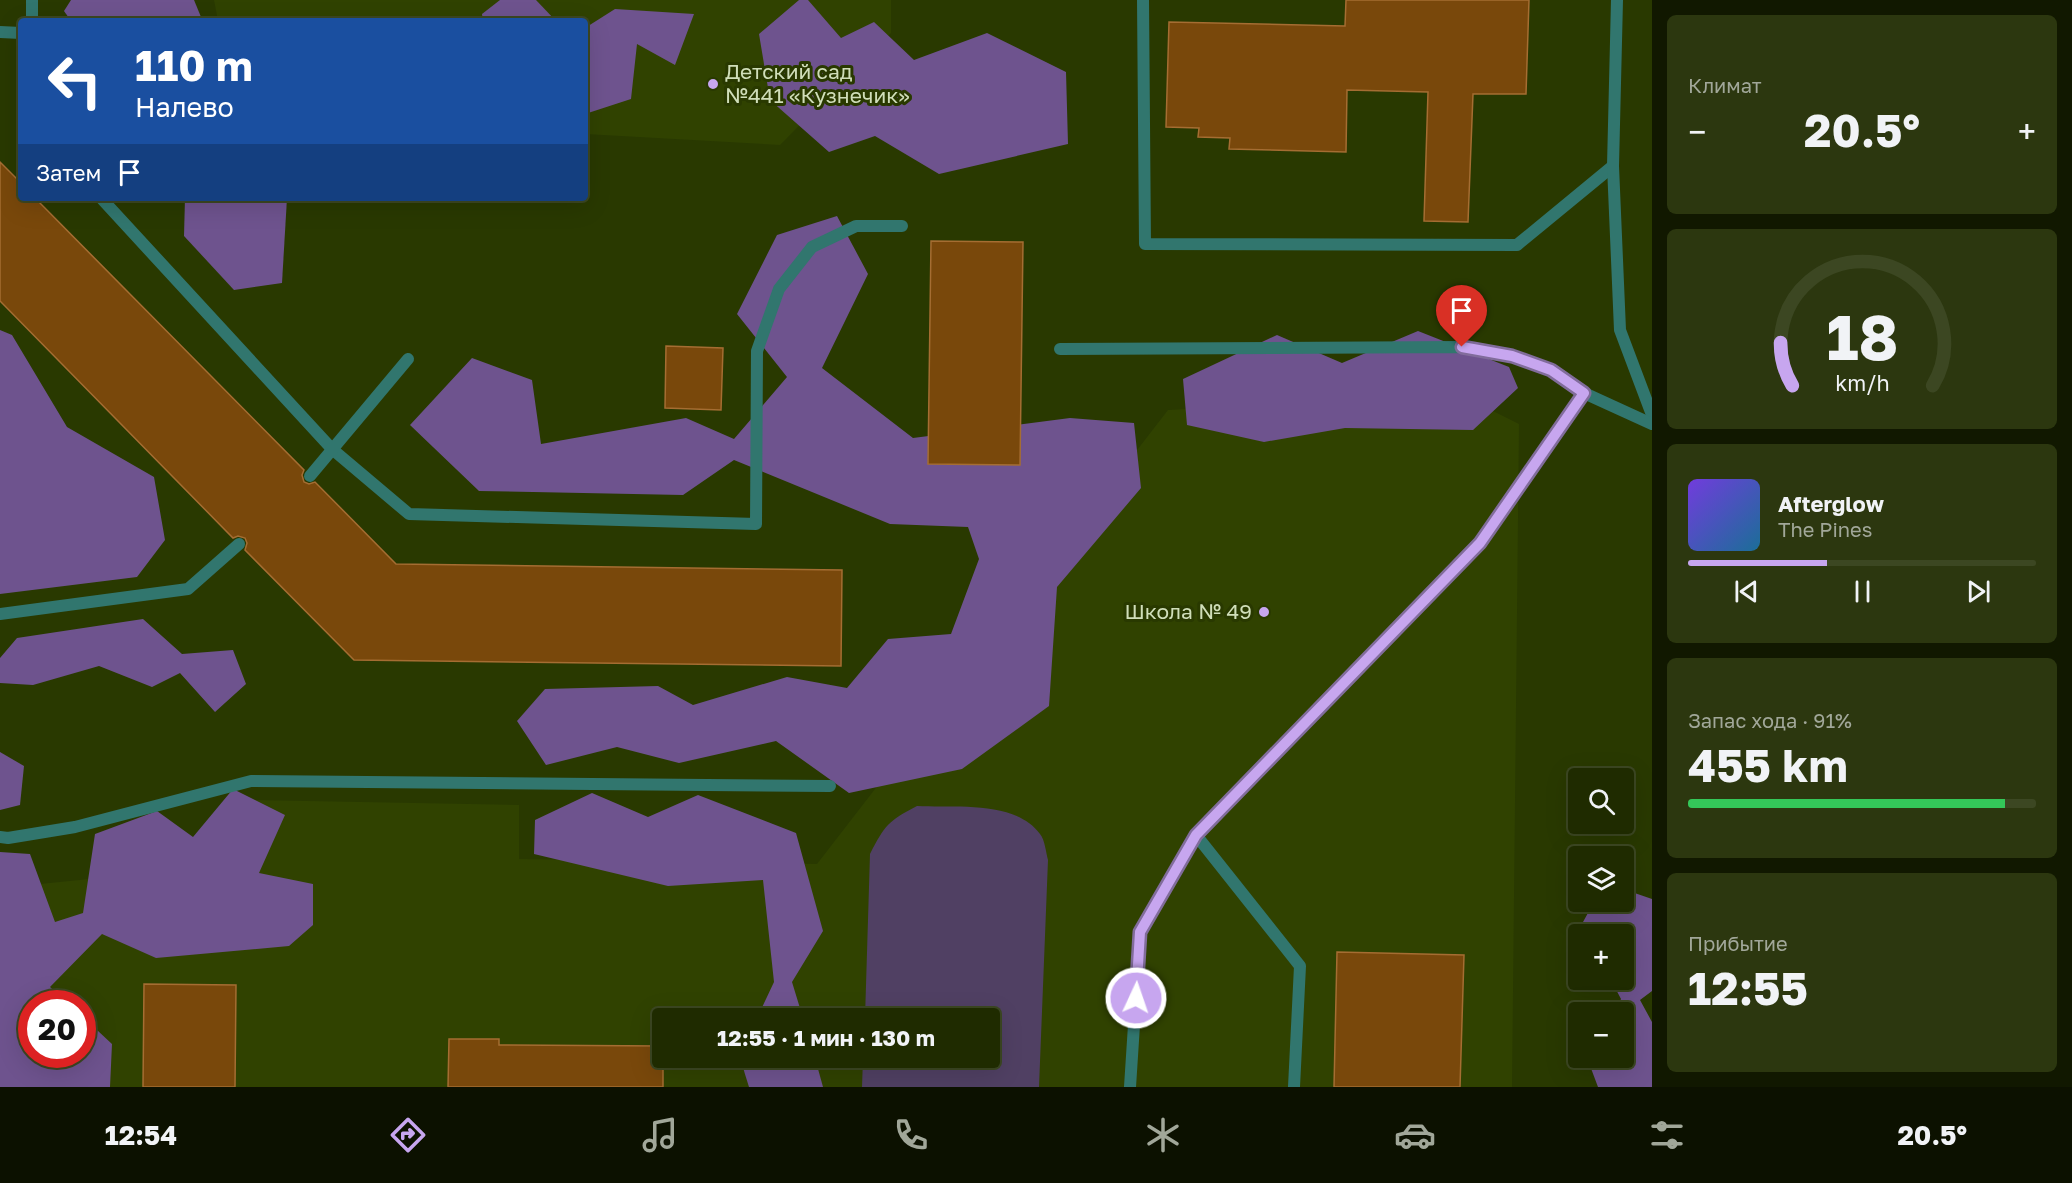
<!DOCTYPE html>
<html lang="ru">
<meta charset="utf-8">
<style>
:root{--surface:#1f2b00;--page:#2c370f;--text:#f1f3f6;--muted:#a1a799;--line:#3c4722;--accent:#c7a6ef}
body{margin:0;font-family:"Golos Text",sans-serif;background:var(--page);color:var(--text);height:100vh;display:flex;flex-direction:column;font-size:22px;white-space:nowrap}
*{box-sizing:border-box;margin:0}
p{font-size:20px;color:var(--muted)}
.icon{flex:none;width:33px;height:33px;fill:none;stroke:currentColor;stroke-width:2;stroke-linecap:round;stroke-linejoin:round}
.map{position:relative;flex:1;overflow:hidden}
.drawer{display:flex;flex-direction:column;gap:15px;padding:15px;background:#111800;width:420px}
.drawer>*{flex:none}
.banner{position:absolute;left:18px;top:18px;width:570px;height:183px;border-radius:6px;box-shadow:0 6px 24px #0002,0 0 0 2px var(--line);background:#1a4fa0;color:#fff;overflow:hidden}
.fabs{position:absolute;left:1568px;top:768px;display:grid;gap:12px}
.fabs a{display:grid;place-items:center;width:66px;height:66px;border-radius:6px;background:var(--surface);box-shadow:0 6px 24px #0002,0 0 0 2px var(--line);font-size:30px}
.speed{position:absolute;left:18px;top:990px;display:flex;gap:12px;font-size:30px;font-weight:700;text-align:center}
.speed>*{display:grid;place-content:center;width:78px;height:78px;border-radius:50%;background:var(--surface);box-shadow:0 6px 24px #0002,0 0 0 2px var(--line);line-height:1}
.speed .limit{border:9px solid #d22;background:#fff;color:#111}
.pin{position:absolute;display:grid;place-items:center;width:51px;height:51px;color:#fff;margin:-62px -26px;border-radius:50% 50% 50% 0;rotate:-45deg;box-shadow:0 0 6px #0007}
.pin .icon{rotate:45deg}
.me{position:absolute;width:66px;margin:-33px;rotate:3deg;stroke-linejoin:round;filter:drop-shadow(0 0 4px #0008)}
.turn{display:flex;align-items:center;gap:21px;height:126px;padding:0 18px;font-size:27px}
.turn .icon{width:78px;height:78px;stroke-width:2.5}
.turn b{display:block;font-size:42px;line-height:51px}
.then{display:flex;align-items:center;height:57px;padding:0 18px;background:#0003;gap:12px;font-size:22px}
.big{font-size:45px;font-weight:700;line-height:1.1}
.drawer .tile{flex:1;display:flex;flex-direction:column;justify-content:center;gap:9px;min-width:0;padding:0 21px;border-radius:9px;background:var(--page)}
.drawer .dial{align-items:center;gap:0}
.dial svg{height:156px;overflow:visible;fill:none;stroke:var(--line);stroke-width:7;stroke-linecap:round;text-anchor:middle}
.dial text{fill:var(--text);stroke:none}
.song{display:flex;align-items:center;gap:18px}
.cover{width:72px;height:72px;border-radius:9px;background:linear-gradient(135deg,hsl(260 70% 55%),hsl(200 70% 35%))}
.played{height:6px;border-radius:3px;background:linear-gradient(90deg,var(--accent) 40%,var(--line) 40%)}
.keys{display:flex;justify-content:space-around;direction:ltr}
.heat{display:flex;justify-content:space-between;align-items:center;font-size:33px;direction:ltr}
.charge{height:9px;border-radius:4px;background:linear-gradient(90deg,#34c759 91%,var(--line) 0)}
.trip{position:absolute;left:652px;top:1008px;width:348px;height:60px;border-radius:6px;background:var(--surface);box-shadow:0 6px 24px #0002,0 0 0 2px var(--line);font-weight:700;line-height:60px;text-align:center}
.menu{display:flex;height:96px;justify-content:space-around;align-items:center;background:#0c1100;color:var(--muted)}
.menu .icon{width:42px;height:42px}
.menu .active{color:var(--accent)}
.menu b{font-size:27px;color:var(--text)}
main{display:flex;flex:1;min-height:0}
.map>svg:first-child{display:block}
.built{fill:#304200;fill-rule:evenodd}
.green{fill:#504063}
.forest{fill:#6e538e}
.building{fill:#79480b;stroke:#a56d32;stroke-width:1.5}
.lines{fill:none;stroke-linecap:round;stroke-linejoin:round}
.service{stroke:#31766e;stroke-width:12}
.route-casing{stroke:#816c9b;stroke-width:15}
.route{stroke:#c7a6ef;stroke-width:10}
.poi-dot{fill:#c7a6ef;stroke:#293900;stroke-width:2}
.labels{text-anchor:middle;stroke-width:6;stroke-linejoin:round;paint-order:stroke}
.poi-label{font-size:21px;fill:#d0deb9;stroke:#293900;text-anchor:start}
</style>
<main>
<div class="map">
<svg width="1652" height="1087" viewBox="0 0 1652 1087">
<rect width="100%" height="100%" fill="#293900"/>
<g class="built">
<path d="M 214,0 L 891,0 L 891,33 L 780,145 L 585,134 L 585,21 L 218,21 Z"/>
<path d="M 1461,395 L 1519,424 L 1512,1087 L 30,1087 L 30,885 L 247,863 L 250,800 L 519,805 L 519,859 L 817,864 L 1168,410 ZM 32,1004 L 82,1004 L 82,1054 L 32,1054 ZM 663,1018 L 990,1018 L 990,1058 L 663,1058 Z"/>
</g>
<path class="green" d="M 917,806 C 955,808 1015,800 1040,834 C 1045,840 1046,853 1048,860 L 1039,1087 L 862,1087 L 863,1058 L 990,1058 L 990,1018 L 865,1018 L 870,854 C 885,825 888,821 917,806 Z"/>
<g class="forest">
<path d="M 71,0 L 194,0 L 201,17 L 200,21 L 71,21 L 64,11 Z"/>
<path d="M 500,0 L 536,0 L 556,21 L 483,21 L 482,14 Z"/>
<path d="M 799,0 L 808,0 L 841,38 L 874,22 L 914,60 L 987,33 L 1066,72 L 1068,144 L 939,174 L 875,136 L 829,152 L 770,100 L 759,34 Z"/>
<path d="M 615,9 L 694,14 L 675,65 L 637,44 L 631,99 L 585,114 L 585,28 Z"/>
<path d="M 185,198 L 287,198 L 282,283 L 234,290 L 184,236 Z"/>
<path d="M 837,216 L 868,274 L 822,368 L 913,438 L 1070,418 L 1134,423 L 1141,488 L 1057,587 L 1049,706 L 962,769 L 849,793 L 776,741 L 679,763 L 617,747 L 546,765 L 517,721 L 545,689 L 658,686 L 693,705 L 787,677 L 847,688 L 888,639 L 951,634 L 979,559 L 968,527 L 890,524 L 734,460 L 683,495 L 479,491 L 410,425 L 472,358 L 532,380 L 541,444 L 686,418 L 734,439 L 787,377 L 737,314 L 777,235 Z"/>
<path d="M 0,330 L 12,335 L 67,427 L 154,477 L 165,540 L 137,577 L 0,594 Z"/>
<path d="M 1418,331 L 1509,367 L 1518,388 L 1473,430 L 1345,428 L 1264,442 L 1187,425 L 1183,379 L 1277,335 L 1342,363 Z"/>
<path d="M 143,619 L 182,654 L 233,650 L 246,684 L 215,712 L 180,673 L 152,687 L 99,666 L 33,685 L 0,683 L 0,658 L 17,638 Z"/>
<path d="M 0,752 L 24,766 L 20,805 L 0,810 Z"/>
<path d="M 233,789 L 285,815 L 259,873 L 313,884 L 313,925 L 289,946 L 156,958 L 102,934 L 50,987 L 68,1003 L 32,1004 L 32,1054 L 82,1054 L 83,1017 L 112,1044 L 110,1087 L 0,1087 L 0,852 L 30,854 L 55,922 L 83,913 L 95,834 L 157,811 L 193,837 Z"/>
<path d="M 592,793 L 648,817 L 698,795 L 796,833 L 823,931 L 792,982 L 803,1018 L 757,1018 L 774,982 L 763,880 L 668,886 L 534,854 L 535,820 Z"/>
<path d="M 1623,889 L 1652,899 L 1652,991 L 1640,1000 L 1652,1022 L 1652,1087 L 1598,1087 L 1589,1063 L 1592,1058 L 1623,1058 L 1623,1012 L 1614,1012 L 1621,999 L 1611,980 L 1623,980 L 1623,934 L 1589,934 L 1583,922 L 1594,902 L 1623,902 Z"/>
<path d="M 740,1058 L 815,1058 L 823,1087 L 749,1087 Z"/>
</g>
<g class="building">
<path d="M 1346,0 L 1529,0 L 1526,94 L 1473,94 L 1468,222 L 1424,221 L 1428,92 L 1347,90 L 1346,152 L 1229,149 L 1230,138 L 1198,137 L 1199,128 L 1166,127 L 1169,22 L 1345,26 Z"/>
<path d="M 0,162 L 21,183 L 21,198 L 35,198 L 304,470 L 302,475 L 304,482 L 309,484 L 315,482 L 396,564 L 842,570 L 841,666 L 354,660 L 245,550 L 247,543 L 245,538 L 238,536 L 233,538 L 0,301 Z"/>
<path d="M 931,241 L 1023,242 L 1020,465 L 928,464 Z"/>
<path d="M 666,346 L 723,348 L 721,410 L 665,408 Z"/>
<path d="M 1337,952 L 1464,955 L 1460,1087 L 1334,1087 Z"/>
<path d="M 144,984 L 236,985 L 235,1087 L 143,1087 Z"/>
<path d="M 449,1039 L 499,1039 L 499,1045 L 663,1046 L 663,1087 L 448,1087 Z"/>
</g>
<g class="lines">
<g class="service">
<path d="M 1143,0 L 1145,244 L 1517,245 L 1613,166"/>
<path d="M 1617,0 L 1613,166 L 1620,330 L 1652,415"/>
<path d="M 32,21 L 32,0"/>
<path d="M 0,32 L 21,33"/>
<path d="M 101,198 L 332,449 L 409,514 L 756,524 L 757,351 L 779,289 L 812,247 L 856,226 L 902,226"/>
<path d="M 1060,349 L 1462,347 L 1512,356 L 1551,370 L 1584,393 L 1652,424"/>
<path d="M 310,476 L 408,359"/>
<path d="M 0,614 L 188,589 L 239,544"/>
<path d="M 1196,835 L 1300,966 L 1294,1087"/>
<path d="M 0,837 L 8,838 L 75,827 L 251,781 L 830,786"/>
<path d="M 1130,1087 L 1140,932 L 1196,835 L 1480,544 L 1584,393"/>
</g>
</g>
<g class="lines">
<defs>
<path id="route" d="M 1136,998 L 1140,932 L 1196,835 L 1480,543 L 1584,393 L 1551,370 L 1512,356 L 1462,347"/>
</defs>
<use href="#route" class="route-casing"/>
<use href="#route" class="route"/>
</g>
<g class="poi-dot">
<circle cx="713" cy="84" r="6"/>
<circle cx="1264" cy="612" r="6"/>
</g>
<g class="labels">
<g class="poi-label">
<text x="725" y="79">Детский сад<tspan x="725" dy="24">№441 «Кузнечик»</tspan></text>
<text x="1252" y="619" text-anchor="end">Школа № 49</text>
</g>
</g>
</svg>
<div class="fabs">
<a><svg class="icon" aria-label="search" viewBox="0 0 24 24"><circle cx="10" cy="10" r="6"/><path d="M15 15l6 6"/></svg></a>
<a><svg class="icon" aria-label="layers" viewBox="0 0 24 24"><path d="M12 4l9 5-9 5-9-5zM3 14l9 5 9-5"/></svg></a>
<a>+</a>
<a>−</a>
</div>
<div class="speed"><div class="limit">20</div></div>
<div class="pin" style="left:1462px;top:347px;background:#d93025"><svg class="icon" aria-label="arrive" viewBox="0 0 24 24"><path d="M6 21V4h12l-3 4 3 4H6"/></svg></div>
<svg class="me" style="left:1136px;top:998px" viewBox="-20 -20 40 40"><circle r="17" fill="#c7a6ef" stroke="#fff" stroke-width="3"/><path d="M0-11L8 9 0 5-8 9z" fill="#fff"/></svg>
<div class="trip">12:55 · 1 мин · 130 m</div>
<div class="banner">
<div class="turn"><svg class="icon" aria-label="left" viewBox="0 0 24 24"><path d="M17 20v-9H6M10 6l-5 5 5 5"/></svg><div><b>110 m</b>Налево</div></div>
<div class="then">Затем<svg class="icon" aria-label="arrive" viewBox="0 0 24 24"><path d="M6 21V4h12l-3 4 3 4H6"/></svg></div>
</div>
</div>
<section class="drawer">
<div class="tile"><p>Климат</p>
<div class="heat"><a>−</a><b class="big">20.5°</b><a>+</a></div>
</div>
<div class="tile dial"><svg viewBox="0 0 100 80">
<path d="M14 69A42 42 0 1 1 86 69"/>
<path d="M14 69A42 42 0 0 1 8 47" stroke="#c7a6ef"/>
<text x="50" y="56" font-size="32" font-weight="700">18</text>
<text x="50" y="72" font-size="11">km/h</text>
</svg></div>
<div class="tile">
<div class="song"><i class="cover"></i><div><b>Afterglow</b><p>The Pines</p></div></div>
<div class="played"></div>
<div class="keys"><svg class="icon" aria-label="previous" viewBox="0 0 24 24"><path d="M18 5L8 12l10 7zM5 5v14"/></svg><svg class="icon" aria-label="pause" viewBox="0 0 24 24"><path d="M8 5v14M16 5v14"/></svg><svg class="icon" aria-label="next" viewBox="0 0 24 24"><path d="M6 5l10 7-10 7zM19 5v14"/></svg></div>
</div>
<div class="tile"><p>Запас хода · 91%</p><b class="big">455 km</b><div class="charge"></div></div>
<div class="tile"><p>Прибытие</p><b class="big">12:55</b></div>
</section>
</main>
<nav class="menu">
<b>12:54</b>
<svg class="icon active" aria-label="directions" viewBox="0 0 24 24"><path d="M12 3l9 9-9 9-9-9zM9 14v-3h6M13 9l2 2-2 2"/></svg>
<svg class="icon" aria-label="music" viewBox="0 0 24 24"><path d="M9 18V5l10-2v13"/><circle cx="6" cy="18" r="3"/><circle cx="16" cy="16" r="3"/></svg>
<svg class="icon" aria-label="phone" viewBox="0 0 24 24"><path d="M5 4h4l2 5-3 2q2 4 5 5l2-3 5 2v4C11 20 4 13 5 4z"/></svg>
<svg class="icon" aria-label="climate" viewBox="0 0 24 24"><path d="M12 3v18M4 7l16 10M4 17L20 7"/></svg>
<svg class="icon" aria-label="car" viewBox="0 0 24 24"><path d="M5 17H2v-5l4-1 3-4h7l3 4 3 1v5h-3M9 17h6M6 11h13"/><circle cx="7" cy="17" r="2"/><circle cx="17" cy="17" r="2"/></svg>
<svg class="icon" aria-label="filters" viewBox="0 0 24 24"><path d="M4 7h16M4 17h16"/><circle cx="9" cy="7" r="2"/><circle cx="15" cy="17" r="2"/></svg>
<b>20.5°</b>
</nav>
